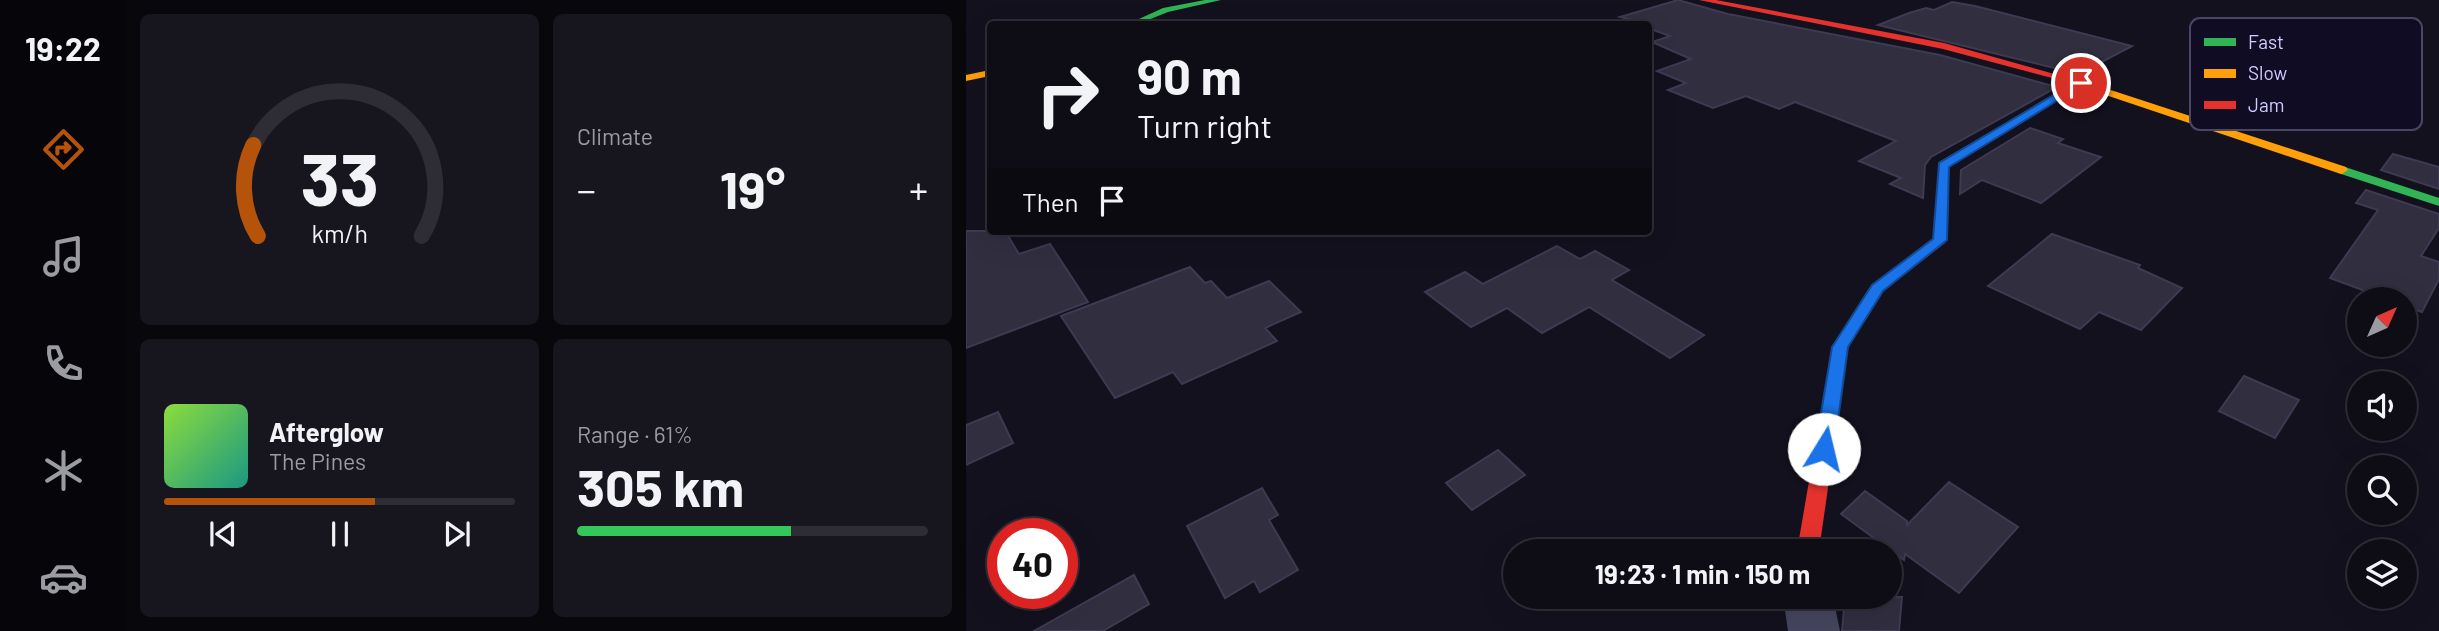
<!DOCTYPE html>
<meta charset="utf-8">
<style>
:root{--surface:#0e0d16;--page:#17161f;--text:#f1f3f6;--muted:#9b9ca1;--line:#2e2d35;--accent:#b45309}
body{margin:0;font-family:Barlow,sans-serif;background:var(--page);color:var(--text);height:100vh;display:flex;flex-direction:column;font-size:26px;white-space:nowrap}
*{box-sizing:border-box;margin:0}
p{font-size:23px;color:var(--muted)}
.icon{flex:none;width:38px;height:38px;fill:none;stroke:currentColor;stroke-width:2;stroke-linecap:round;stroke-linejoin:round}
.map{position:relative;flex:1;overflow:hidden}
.drawer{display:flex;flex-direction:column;gap:14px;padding:14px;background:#08070c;width:840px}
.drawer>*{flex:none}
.top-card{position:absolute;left:21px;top:21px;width:665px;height:214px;border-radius:7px;box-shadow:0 7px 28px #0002,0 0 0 2px var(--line);background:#0e0d16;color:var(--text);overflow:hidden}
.needle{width:46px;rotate:45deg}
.buttons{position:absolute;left:1381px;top:287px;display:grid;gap:14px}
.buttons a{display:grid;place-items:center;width:70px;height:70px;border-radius:50%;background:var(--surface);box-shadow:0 7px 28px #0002,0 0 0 2px var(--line);font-size:35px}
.speed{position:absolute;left:21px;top:518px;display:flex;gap:14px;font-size:35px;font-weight:700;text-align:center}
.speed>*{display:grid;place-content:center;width:91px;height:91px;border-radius:50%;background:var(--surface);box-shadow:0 7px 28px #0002,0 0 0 2px var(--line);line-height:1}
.speed .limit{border:10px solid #d22;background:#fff;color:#111}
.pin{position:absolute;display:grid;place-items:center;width:60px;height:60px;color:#fff;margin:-30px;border:4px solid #fff;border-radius:50%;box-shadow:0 2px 7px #0007}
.me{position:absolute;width:77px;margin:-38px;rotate:9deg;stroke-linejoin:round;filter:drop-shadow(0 0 5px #0008)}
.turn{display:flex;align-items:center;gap:24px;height:147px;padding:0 35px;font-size:32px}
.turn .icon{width:91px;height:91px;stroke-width:2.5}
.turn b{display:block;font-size:49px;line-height:60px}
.then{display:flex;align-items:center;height:66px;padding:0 35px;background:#0003;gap:14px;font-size:26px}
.big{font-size:52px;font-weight:700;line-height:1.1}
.drawer .card{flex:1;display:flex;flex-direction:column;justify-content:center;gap:10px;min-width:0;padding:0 24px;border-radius:10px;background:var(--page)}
.drawer .dial{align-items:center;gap:0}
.dial svg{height:182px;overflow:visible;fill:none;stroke:var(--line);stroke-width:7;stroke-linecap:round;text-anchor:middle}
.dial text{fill:var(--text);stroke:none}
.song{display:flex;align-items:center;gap:21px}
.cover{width:84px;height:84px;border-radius:10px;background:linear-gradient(135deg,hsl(90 70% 55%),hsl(170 70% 35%))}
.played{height:7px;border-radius:4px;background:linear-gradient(90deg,var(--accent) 60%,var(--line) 60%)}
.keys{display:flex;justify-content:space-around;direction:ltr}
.heat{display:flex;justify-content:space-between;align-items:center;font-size:38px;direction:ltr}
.charge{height:10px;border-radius:5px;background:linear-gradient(90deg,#34c759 61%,var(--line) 0)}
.drawer .tiles{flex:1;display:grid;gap:14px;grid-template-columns:repeat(2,1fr)}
.trip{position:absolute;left:537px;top:539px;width:399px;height:70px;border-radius:35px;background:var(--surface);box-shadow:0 7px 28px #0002,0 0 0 2px var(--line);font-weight:700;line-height:70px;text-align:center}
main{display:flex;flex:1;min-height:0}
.dock{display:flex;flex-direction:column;width:126px;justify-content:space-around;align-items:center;background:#060509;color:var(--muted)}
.dock .icon{width:49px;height:49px}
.dock .current{color:var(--accent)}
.dock b{font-size:32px;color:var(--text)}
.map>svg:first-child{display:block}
.building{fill:#312e40;stroke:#3e3a52;stroke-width:2}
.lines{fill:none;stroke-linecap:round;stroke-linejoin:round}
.street{fill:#45455f;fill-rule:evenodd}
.fast{fill:#30b455;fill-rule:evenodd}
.slow{fill:#ff9f0a;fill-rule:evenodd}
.jam{fill:#e5322d;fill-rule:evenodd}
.route{fill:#1a73e8;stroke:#114b97;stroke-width:2}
.key{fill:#0f0c23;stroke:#4a4665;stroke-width:2}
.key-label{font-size:19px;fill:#d2cdff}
</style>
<main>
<nav class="dock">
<b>19:22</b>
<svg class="icon current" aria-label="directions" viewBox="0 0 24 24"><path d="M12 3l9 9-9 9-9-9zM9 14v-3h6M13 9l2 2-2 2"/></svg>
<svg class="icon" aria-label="music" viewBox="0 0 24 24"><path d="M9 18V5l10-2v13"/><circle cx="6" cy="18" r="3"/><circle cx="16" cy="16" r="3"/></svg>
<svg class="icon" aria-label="phone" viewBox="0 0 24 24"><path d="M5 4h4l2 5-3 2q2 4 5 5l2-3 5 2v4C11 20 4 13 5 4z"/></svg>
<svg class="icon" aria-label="climate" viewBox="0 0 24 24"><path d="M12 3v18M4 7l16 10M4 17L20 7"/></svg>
<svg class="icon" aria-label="car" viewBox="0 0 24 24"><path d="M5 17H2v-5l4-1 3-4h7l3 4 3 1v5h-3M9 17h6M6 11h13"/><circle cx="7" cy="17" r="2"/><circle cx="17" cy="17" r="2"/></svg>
</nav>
<section class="drawer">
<div class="tiles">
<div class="card dial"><svg viewBox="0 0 100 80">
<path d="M14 69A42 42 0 1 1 86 69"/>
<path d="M14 69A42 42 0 0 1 12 29" stroke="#b45309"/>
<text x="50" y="56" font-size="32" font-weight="700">33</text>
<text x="50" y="72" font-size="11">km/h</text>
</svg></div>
<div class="card"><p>Climate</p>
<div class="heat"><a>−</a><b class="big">19°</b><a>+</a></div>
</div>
<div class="card">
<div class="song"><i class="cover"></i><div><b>Afterglow</b><p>The Pines</p></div></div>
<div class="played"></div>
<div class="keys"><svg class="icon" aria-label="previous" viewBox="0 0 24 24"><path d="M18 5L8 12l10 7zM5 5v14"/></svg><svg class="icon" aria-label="pause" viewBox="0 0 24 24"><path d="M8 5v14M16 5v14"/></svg><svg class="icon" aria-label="next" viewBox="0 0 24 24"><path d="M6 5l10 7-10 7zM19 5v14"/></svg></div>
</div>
<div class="card"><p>Range · 61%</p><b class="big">305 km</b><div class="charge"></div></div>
</div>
</section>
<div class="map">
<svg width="1473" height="631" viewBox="0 0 1473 631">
<rect width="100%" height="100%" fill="#13111e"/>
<g class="building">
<path d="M 712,0 L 762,14 L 974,55 L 1091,87 L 965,157 L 959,165 L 957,198 L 924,184 L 935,178 L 893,161 L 930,141 L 829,102 L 813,109 L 780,96 L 747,108 L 702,90 L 720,83 L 691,71 L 725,59 L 686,42 L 704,36 L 682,28 L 682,24 L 654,17 Z"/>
<path d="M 986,2 L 1009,6 L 1166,46 L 1113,74 L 912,25 L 943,13 L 960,8 L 968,10 Z"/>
<path d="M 1064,128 L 1097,139 L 1092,143 L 1135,157 L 1075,203 L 1016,180 L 994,194 L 995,170 Z"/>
<path d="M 1427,154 L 1473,167 L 1473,189 L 1415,170 Z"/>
<path d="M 1400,190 L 1473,214 L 1473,228 L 1455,256 L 1473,262 L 1473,279 L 1456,312 L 1438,306 L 1438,299 L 1421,299 L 1364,278 L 1412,210 L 1390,203 Z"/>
<path d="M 0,231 L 39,231 L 53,254 L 84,244 L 122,302 L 0,348 Z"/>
<path d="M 1086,234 L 1174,265 L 1172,268 L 1216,288 L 1175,330 L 1133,312 L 1114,329 L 1022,286 Z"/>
<path d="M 591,246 L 614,259 L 629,251 L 663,270 L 646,280 L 738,335 L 704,358 L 623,307 L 576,333 L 541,308 L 505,327 L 459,292 L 499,272 L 517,284 Z"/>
<path d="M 224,267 L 239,283 L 245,281 L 261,298 L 303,281 L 335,312 L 299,328 L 311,341 L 216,384 L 207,372 L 149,398 L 95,316 Z"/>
<path d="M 1278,376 L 1333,400 L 1309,438 L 1253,411 Z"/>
<path d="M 32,412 L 47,443 L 0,465 L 0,425 Z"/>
<path d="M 532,450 L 559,475 L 506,510 L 480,483 Z"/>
<path d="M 983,482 L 1052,527 L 993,593 L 939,554 L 938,560 L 875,514 L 899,491 L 941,521 L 941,525 Z"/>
<path d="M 296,488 L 312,515 L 303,520 L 332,570 L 294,592 L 288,581 L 259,598 L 221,526 Z"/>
<path d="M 168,575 L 183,604 L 137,631 L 68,631 Z"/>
<path d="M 879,597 L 936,597 L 933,631 L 876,631 Z"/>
</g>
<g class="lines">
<path class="street" d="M 817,597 L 867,597 L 874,631 L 822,631 Z"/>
<g class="fast">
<path d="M 239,0 L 255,0 L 202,12 L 172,24 L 162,24 L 197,8 Z"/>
<path d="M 1111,81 L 1120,83 L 983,167 L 982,227 L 975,231 L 970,230 L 968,227 L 973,162 Z"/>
<path d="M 1376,166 L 1473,198 L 1473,206 L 1372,173 L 1372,167 Z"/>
</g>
<g class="slow">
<path d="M 24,70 L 24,76 L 0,81 L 0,75 Z"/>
<path d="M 1105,77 L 1380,167 L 1382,170 L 1376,174 L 1372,173 L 1101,82 L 1100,80 Z"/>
</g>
<g class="jam">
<path d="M 733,0 L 750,0 L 978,43 L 1110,80 L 1105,83 L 977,49 Z"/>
<path d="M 975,223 L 982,227 L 979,243 L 917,291 L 882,347 L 853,551 L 831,551 L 866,347 L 906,285 L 967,238 L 968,227 Z"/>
</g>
</g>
<path class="route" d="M 1111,81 L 1120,83 L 983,167 L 981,240 L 917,291 L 882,347 L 868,449 L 858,456 L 851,454 L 849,449 L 866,347 L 906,285 L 967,239 L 973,163 Z"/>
<rect x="1224" y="18" width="232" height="112" rx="10" class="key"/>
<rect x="1238" y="38" width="32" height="8" fill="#30b455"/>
<rect x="1238" y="69" width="32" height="9" fill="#ff9f0a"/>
<rect x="1238" y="101" width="32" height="8" fill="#e5322d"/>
<g class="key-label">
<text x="1282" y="49">Fast</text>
<text x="1282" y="80">Slow</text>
<text x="1282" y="112">Jam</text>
</g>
</svg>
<div class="buttons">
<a><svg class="needle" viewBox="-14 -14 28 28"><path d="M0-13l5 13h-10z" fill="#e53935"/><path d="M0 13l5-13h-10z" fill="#9b9ca1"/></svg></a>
<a><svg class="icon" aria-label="sound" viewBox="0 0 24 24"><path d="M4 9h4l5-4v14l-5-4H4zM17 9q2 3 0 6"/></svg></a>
<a><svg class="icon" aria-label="search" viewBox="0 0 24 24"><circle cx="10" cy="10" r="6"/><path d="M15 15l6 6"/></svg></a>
<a><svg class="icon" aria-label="layers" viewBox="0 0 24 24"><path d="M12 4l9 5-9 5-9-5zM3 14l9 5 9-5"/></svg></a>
</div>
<div class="speed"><div class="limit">40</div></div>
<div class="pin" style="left:1115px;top:83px;background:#d93025"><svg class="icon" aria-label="arrive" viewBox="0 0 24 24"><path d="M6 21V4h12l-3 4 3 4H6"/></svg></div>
<svg class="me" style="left:858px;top:449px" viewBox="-20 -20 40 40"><circle r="19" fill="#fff"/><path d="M0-13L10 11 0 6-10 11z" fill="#1a73e8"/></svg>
<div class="trip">19:23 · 1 min · 150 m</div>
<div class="top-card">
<div class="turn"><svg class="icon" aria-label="right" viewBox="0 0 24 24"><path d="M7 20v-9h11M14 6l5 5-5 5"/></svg><div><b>90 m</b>Turn right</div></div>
<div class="then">Then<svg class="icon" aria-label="arrive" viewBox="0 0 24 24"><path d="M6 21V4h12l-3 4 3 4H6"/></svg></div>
</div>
</div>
</main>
